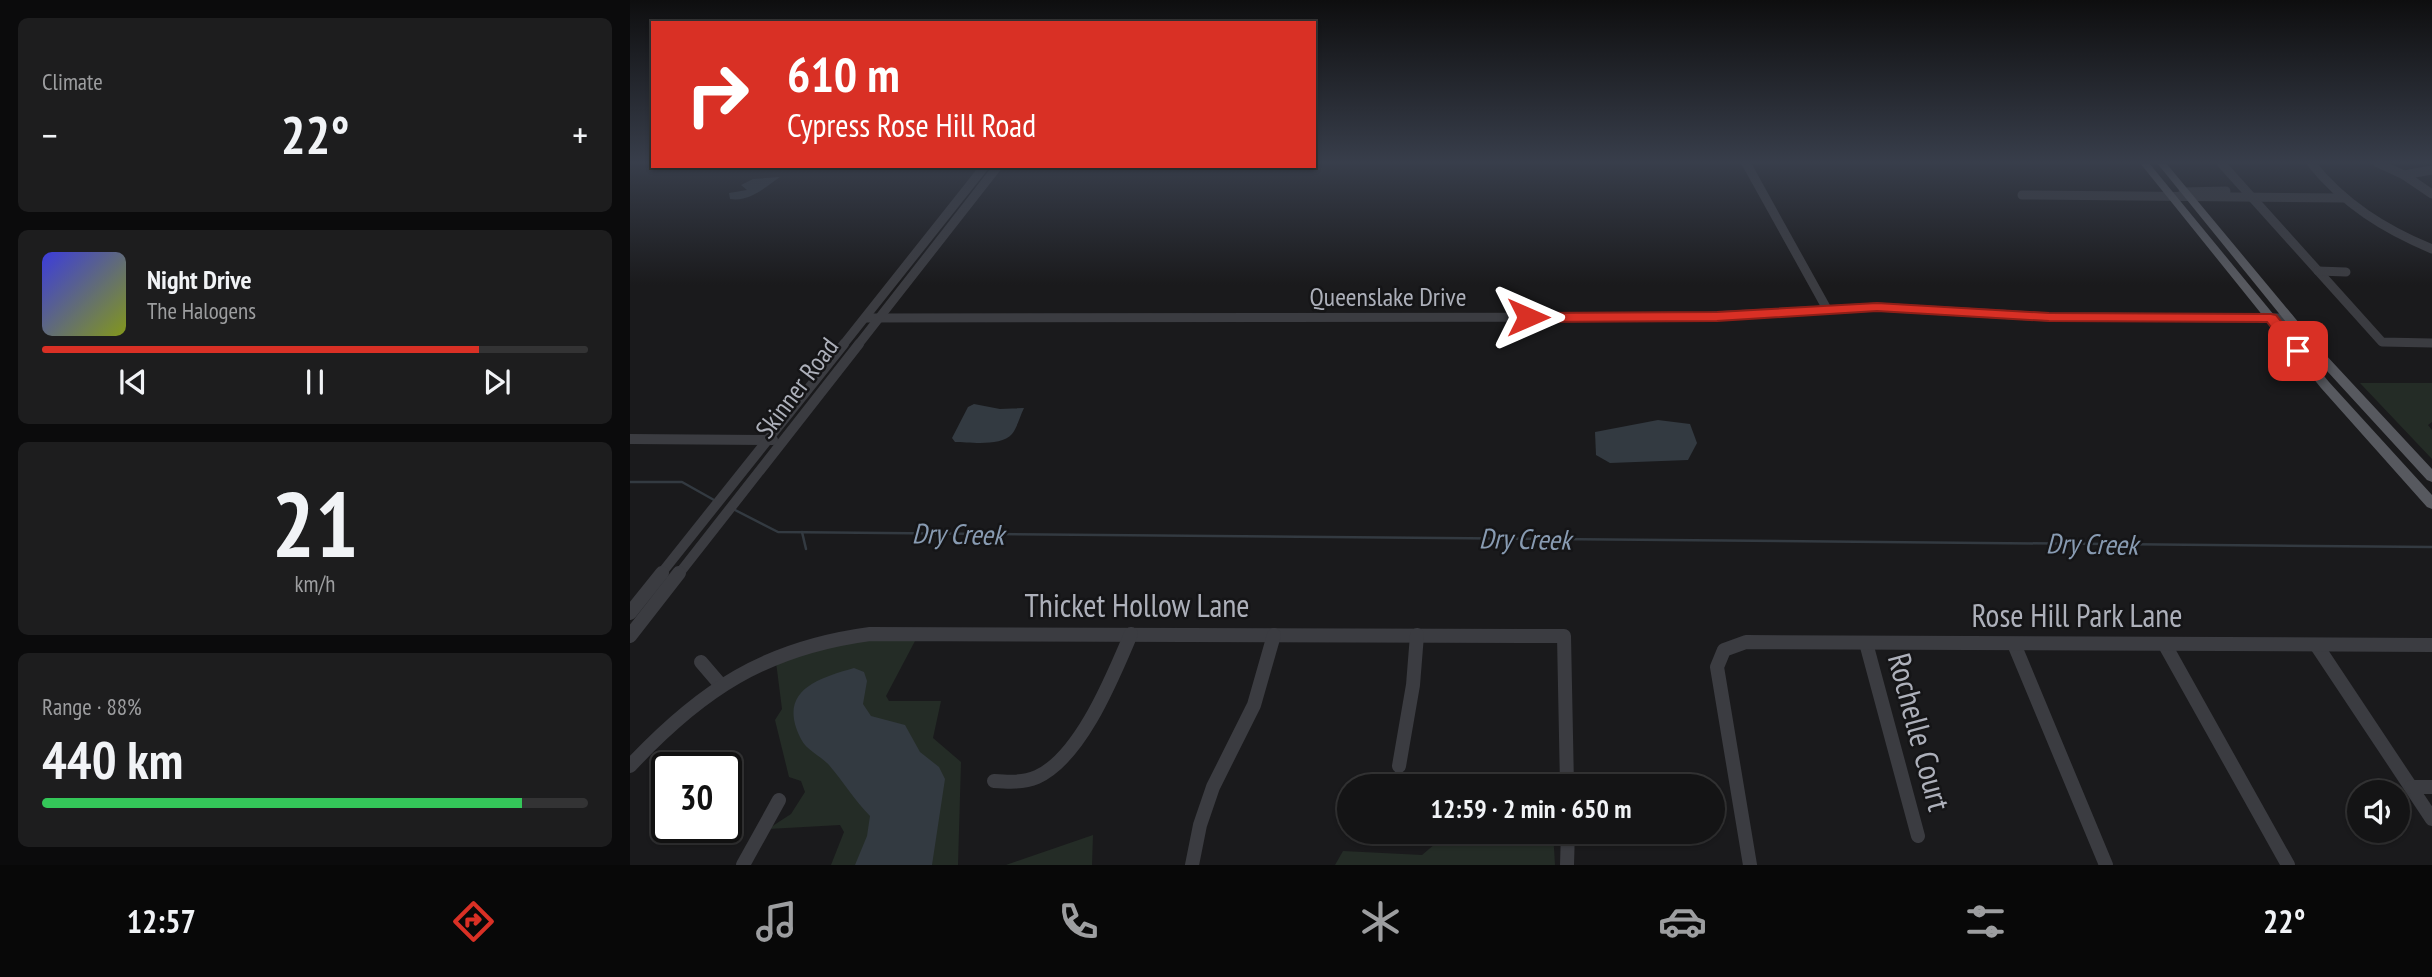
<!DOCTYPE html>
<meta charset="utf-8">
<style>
:root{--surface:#141415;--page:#1d1d1e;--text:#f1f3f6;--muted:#9d9ea0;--line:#333334;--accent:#d93025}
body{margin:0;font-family:"PT Sans Narrow",sans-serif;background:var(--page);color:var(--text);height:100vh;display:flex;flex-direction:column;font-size:26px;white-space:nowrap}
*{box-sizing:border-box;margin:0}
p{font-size:23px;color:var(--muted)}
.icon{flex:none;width:38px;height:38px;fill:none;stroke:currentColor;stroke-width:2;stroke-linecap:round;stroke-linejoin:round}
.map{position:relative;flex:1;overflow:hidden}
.sheet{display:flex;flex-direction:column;gap:18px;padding:18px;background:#0b0b0c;width:630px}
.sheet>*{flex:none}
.hud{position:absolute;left:21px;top:21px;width:665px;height:147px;border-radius:0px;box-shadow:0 2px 5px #0004,0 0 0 2px var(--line);background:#d93025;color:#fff;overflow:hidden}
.tools{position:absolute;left:1717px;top:780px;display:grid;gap:14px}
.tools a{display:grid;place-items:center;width:63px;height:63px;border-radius:50%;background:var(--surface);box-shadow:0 2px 5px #0004,0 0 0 2px var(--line);font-size:35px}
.speed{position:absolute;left:21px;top:752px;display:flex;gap:14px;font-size:35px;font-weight:700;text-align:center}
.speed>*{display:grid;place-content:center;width:91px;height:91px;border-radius:50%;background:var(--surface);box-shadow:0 2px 5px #0004,0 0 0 2px var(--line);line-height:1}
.speed .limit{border:4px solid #111;border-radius:10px;background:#fff;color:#111}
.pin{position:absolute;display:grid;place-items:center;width:60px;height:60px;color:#fff;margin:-30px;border-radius:14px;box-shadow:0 4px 10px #0006}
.me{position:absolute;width:77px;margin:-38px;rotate:90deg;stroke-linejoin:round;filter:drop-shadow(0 0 5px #0008)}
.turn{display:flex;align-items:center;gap:24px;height:147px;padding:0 21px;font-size:32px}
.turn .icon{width:91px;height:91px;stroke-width:2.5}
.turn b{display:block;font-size:49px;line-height:60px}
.big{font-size:52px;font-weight:800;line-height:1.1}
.sheet .card{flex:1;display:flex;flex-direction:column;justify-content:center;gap:10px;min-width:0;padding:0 24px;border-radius:10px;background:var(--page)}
.sheet .dial{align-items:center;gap:0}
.dial b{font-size:91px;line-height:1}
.song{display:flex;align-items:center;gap:21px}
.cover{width:84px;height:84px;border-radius:10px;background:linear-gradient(135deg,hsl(240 70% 55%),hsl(70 70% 35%))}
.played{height:7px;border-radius:4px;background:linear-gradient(90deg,var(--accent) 80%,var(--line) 80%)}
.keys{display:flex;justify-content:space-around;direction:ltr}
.heat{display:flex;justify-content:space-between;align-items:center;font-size:38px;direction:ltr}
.charge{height:10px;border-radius:5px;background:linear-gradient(90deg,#34c759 88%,var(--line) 0)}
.trip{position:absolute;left:707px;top:774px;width:388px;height:70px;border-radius:35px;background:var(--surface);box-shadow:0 2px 5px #0004,0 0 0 2px var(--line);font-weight:800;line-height:70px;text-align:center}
.tab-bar{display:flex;height:112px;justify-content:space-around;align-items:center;background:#080808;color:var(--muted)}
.tab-bar .icon{width:49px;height:49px}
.tab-bar .active{color:var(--accent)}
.tab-bar b{font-size:32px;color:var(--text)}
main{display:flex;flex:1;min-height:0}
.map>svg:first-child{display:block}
.green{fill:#242c26}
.water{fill:#333a41}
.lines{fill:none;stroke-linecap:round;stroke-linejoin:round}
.stream{stroke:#333a41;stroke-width:2.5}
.minor-far2{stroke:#3b3c41;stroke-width:9}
.minor-far1{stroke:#3b3c41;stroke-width:10}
.minor{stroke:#3b3c41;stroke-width:14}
.major{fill:#57595f;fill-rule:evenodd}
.route{fill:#d93025;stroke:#8d1f18;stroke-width:2}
.labels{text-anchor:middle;stroke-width:5;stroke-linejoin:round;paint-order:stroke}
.street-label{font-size:26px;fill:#adb0ba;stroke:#151517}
.water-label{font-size:28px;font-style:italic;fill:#889bb2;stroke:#151517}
.near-street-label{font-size:32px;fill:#adb0ba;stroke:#151517}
</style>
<main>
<section class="sheet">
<div class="card"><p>Climate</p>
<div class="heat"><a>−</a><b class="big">22°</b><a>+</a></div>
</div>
<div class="card">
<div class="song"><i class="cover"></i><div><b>Night Drive</b><p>The Halogens</p></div></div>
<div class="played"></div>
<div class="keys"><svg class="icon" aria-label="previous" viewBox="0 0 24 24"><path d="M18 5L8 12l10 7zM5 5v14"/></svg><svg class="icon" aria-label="pause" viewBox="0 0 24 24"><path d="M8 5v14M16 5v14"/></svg><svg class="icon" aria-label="next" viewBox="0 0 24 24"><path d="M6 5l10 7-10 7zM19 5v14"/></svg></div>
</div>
<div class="card dial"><b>21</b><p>km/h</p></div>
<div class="card"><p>Range · 88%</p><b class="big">440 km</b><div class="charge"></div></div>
</section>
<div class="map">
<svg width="1802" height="865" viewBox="0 0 1802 865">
<rect width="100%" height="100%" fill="#1a1a1c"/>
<g class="green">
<path d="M 1730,383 L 1802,383 L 1802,422 L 1798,425 L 1802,430 L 1802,459 Z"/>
<path d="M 232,641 L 285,641 L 256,696 L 259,701 L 311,701 L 303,738 L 331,762 L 328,865 L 201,865 L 214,832 L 210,825 L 138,829 L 161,814 L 175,792 L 171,781 L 159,777 L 145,720 L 152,709 L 146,662 L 191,647 Z"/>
<path d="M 840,831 L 923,831 L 925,865 L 705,865 L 713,851 L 792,855 L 818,833 Z"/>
<path d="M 463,835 L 462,865 L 376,865 Z"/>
</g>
<g class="water">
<path d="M 150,177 C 134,188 120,202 100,199 L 99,193 L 117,190 L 111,185 L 123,179 Z"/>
<path d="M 344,404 L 370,409 L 394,408 C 390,416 387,428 382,434 C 371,447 339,442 325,442 L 322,438 L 338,407 Z"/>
<path d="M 1028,420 L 1060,424 L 1067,443 L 1058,460 L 980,463 L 966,455 L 965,432 Z"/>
<path d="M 224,668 L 234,672 L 237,681 L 233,704 L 241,716 L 275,725 L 290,752 L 309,767 L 315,779 L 302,865 L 225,865 L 237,836 L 240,816 C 224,800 213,781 199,765 C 191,756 176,750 171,739 C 147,692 185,679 224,668 Z"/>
</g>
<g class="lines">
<g class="stream">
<path d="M 0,482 L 52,482 L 84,500"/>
<path d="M 103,509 L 148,532 L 1802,547"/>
<path d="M 172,532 L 176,549"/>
</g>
<g class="minor-far2">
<path d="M 1116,163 L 1197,309"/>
<path d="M 1591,163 L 1752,342 L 1802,343"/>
<path d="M 1681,163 C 1714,204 1754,229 1802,249"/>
<path d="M 1748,163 L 1774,175 L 1802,194"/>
<path d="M 1774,175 L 1802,170"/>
<path d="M 1553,192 L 1596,191"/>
<path d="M 1392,195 L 1714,198"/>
<path d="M 1688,271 L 1716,272"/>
<path d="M 235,318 L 1066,317 L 1247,307 L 1419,317 L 1659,318"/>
<path d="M 213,345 L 355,166"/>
<path d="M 228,345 L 368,166"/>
</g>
<g class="minor-far1">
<path d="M 0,439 L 143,440"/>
<path d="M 30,575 L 214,344"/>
<path d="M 48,575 L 229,344"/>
</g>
<g class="minor">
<path d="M 0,613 L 32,573"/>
<path d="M 0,636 L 49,573"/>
<path d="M 1236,643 L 1288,836"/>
<path d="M 1384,644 L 1476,865"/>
<path d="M 1535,645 L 1658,865"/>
<path d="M 1687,646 L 1802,819"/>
<path d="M 71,662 L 89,683"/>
<path d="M 0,766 C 71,690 135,648 240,634 L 934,636 L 937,786"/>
<path d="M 769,766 L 783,685 L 787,635"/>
<path d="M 364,781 C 378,782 393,783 407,777 C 451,757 483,676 501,634"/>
<path d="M 1781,787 L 1802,787"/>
<path d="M 113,865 L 149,800"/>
<path d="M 562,865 L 570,825 L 583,787 L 624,705 L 644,635"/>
<path d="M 937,865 L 938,831"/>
<path d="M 1120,865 L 1087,667 L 1094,650 L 1116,642 L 1802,645"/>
</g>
<g class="major">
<path d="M 1510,163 L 1519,163 L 1699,382 L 1802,495 L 1802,509 L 1797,507 L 1691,388 Z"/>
<path d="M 1527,163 L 1536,163 L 1694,353 L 1802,469 L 1802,482 L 1797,480 L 1686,359 Z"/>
</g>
</g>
<linearGradient id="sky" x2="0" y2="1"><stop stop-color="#0e0e0f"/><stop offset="0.57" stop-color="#383e4b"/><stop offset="1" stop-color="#383e4b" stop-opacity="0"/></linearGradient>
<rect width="1802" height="285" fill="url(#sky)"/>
<path class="route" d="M 1247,303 L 1419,313 L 1641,314 L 1646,315 L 1675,351 L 1668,356 L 1663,355 L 1637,322 L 1419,321 L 1247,311 L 1087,321 L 898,322 L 891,317 L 898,313 L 1087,312 Z"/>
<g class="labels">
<g class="street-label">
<text x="758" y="306">Queenslake Drive</text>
<text transform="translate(167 388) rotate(-53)" y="9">Skinner Road</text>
</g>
<g class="water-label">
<text transform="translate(328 534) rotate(1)" y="10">Dry Creek</text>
<text transform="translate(895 539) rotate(1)" y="10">Dry Creek</text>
<text transform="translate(1462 544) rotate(1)" y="10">Dry Creek</text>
</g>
<g class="near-street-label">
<text x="507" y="617">Thicket Hollow Lane</text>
<text x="1447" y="627">Rose Hill Park Lane</text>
<text transform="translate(1289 732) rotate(75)" y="11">Rochelle Court</text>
</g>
</g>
</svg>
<div class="tools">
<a><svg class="icon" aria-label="sound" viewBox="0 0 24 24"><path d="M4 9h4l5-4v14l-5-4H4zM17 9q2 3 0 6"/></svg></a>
</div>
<div class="speed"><div class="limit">30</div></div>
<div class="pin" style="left:1668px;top:351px;background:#d93025"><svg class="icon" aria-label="arrive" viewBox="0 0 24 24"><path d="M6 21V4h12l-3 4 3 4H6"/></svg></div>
<svg class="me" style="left:898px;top:317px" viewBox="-20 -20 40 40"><path d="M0-17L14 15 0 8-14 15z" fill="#d93025" stroke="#fff" stroke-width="4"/></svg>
<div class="trip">12:59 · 2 min · 650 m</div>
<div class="hud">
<div class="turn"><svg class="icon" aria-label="right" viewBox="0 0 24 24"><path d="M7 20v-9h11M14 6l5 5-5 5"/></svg><div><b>610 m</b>Cypress Rose Hill Road</div></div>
</div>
</div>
</main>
<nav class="tab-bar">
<b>12:57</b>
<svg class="icon active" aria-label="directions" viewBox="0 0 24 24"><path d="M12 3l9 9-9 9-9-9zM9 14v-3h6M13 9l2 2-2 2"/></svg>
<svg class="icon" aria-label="music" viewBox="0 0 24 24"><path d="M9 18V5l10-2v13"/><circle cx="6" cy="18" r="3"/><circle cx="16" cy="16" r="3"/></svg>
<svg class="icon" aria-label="phone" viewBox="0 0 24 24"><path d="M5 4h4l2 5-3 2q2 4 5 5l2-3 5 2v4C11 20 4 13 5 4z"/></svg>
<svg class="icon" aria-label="climate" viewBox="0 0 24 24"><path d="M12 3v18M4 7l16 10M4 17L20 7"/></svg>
<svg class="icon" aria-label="car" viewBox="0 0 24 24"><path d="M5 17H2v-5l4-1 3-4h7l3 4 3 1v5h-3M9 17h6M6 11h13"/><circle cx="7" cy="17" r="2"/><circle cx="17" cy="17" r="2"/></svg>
<svg class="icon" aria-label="filters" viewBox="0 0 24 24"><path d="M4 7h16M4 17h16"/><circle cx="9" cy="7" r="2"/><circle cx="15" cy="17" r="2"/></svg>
<b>22°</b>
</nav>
